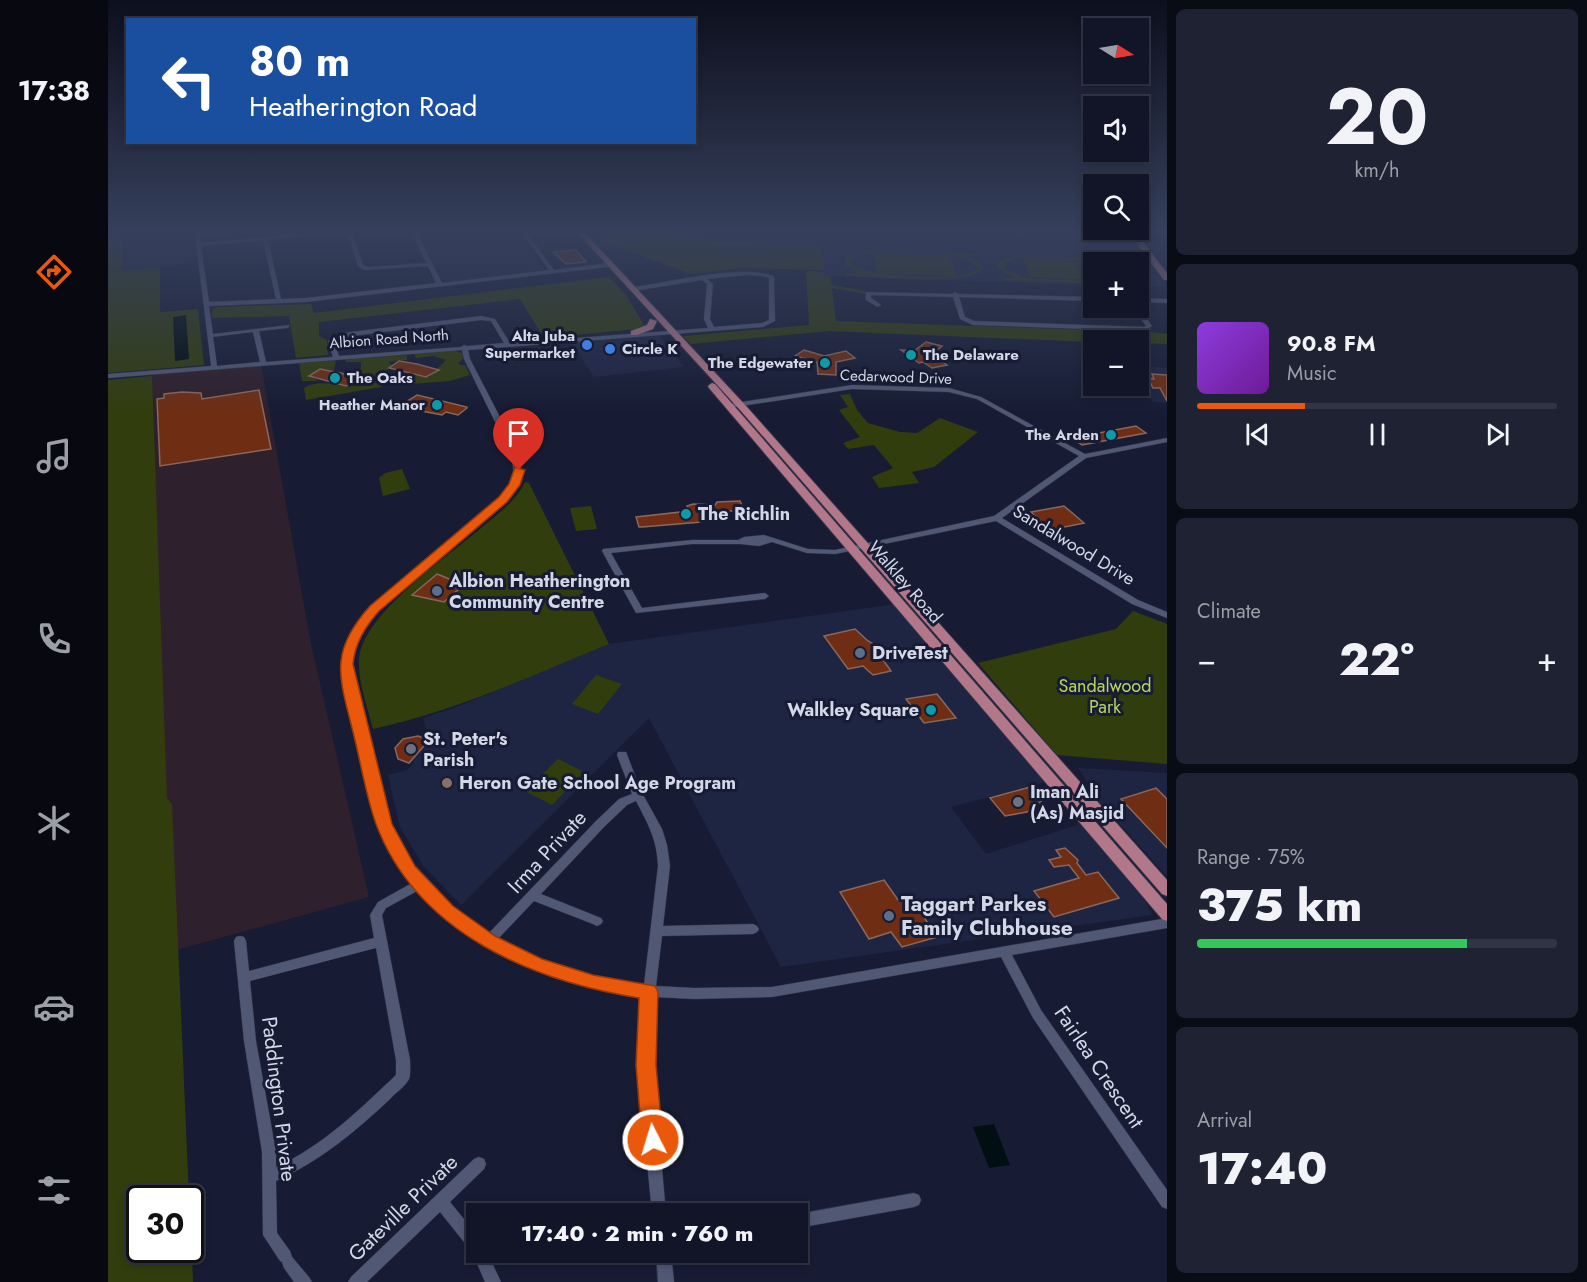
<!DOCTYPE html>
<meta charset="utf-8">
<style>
:root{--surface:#111527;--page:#1e2233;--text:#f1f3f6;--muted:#9c9fa7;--line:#303444;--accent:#ea580c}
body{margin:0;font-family:Jost,sans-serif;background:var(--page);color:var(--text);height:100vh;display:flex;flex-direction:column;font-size:22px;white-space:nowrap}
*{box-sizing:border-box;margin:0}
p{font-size:20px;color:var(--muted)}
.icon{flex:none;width:33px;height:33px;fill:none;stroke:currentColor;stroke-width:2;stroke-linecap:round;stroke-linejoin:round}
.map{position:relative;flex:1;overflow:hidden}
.side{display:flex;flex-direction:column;gap:9px;padding:9px;background:#090c15;width:420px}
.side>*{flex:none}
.guide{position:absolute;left:18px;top:18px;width:570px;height:126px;border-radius:0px;box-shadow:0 3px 9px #0003,0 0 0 2px var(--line);background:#1a4fa0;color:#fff;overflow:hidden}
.needle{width:39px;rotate:101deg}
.fabs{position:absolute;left:975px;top:18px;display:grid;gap:12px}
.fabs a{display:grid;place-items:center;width:66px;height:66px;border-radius:0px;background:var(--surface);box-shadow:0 3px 9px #0003,0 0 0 2px var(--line);font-size:30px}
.speed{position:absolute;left:18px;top:1185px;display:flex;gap:12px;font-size:30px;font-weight:700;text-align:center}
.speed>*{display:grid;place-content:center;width:78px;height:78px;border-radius:50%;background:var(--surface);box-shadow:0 3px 9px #0003,0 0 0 2px var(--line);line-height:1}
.speed .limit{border:3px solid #111;border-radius:9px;background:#fff;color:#111}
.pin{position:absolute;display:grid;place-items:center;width:51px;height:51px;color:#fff;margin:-62px -26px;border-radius:50% 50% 50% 0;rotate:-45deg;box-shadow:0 0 6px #0007}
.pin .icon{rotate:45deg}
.me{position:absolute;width:66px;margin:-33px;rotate:355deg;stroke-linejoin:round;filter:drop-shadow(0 0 4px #0008)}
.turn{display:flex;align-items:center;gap:21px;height:126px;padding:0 24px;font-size:27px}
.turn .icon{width:78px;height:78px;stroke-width:2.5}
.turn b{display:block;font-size:42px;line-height:51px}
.big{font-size:45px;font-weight:800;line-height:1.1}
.side .widget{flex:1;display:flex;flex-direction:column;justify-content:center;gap:9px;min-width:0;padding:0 21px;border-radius:9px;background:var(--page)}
.side .dial{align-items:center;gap:0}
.dial b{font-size:78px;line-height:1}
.song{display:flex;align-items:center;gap:18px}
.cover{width:72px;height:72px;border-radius:9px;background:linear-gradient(135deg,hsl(270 70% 55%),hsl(280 70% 35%))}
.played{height:6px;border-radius:3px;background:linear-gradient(90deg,var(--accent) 30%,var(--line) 30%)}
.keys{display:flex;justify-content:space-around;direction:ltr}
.heat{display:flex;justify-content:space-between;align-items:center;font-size:33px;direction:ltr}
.charge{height:9px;border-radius:4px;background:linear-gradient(90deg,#34c759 75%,var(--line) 0)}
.trip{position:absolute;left:358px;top:1203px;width:342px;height:60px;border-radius:0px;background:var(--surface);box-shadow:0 3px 9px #0003,0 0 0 2px var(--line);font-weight:800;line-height:60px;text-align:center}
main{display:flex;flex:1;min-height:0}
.tabs{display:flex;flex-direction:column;width:108px;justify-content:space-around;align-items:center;background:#070810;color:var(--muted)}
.tabs .icon{width:42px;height:42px}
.tabs .selected{color:var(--accent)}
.tabs b{font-size:27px;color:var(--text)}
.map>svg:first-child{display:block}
.built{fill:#1e2542}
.industrial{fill:#2e202c}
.green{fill:#323d0d;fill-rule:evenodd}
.water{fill:#010f12}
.building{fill:#6f2e13;stroke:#89685c;stroke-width:1.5}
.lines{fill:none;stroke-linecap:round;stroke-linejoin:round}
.minor-casing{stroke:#323448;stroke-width:1}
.major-casing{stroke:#323448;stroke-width:2}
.minor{fill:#505874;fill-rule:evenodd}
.major{fill:#b27788;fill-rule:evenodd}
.route{fill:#ea580c;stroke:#983908;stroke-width:1.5}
.shop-dot{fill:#3f7fe0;stroke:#171c34;stroke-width:2}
.culture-dot{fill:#0f9aa8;stroke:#171c34;stroke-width:2}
.service-dot{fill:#5c6f8a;stroke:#171c34;stroke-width:2}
.worship-dot{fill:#6b7280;stroke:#171c34;stroke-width:2}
.education-dot{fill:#8d6e63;stroke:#171c34;stroke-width:2}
.labels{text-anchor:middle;stroke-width:6;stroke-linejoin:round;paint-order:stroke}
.far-poi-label{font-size:15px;font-weight:bold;fill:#d3d8e8;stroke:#171c34;text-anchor:end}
.far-street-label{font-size:15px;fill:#d3d8e8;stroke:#171c34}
.poi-label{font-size:18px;font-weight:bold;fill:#d3d8e8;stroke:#171c34;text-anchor:start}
.street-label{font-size:18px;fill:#d3d8e8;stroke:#171c34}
.park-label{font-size:18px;fill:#b8d759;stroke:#171c34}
.near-street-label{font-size:21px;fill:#d3d8e8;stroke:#171c34}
.near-poi-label{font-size:21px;font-weight:bold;fill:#d3d8e8;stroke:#171c34;text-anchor:start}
</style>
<main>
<nav class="tabs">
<b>17:38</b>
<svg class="icon selected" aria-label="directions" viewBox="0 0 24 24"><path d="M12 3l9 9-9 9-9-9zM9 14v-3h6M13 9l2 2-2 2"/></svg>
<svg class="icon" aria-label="music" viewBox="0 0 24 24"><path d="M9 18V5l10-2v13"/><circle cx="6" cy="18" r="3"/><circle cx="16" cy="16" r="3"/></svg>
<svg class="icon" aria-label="phone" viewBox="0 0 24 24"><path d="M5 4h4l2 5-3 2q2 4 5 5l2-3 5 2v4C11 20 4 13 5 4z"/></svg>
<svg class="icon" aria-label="climate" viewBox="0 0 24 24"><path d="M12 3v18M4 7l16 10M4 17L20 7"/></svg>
<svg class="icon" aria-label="car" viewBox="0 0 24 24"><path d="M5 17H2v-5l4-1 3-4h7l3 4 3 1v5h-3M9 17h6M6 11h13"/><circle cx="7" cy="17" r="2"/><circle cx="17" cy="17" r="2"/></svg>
<svg class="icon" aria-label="filters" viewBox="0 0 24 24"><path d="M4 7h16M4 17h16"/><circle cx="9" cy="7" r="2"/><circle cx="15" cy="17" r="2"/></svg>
</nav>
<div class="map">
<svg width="1059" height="1282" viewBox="0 0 1059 1282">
<rect width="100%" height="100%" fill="#171c34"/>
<g class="built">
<path d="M 14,233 L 84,233 L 88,263 L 13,271 Z"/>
<path d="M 413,233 L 437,270 L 341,282 L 332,279 L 310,234 Z"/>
<path d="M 575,233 L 1019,233 L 1059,287 L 1031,286 L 1030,262 L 986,262 L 985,285 L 716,276 L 712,245 L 596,242 L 594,236 L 575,235 Z"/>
<path d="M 545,335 L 551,336 L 576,367 L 486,377 L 462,341 Z"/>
<path d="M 1031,365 L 1059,368 L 1059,403 L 1045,402 L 1031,378 Z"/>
<path d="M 788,604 L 937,782 L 843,807 L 878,854 L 972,824 L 1037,901 L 1044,915 L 673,967 L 541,718 L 353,905 L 316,867 L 292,827 L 280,775 L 299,770 L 306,763 L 302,761 L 321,740 L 315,718 L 351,706 L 501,644 Z"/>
<path d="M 970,768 L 1059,773 L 1059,876 L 991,801 Z"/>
</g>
<path class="industrial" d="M 153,364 L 202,639 L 261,897 L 61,952 L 39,373 Z"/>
<g class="green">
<path d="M 0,233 L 14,233 L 14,271 L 52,267 L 52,312 L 90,309 L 96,365 L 0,373 Z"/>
<path d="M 483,233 L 575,233 L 575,236 L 601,236 L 603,242 L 704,243 L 713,245 L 717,270 L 632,268 L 583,274 L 488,239 Z"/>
<path d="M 760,251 L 870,254 L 871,256 L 859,256 L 870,262 L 875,268 C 865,287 761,276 738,276 L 738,273 L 750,273 L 737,265 L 737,258 ZM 765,253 C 785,253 860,249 869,268 C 862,283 754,278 743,263 L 749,255 Z"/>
<path d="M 766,254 L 842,257 L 848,276 L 769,273 Z"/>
<path d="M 911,256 L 1022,259 L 1023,261 L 1006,262 L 910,258 L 897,264 L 897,269 L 918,278 L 985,281 L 985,284 L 896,280 L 895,278 L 907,278 L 890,268 L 890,263 L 897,258 Z"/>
<path d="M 915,259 L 997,262 L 986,262 L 985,280 L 923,277 Z"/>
<path d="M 698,271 L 716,272 L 716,276 L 722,276 L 724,285 L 759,291 L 757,294 L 724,288 L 728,321 L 1041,332 L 1059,334 L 1059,344 L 1031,343 L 1030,340 L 985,342 L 721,331 L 583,344 L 575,336 L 701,325 Z"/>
<path d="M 501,277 L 518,295 L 538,328 L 436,338 L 412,299 L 211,322 L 211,336 L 219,340 L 220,355 L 188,358 L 181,316 L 104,318 L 104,309 L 110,307 L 203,304 L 206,313 Z"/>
<path d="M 346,350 L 354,353 L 355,359 L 350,363 L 352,365 L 357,365 L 362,375 L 342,381 L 304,384 L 302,375 L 321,377 L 338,360 L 325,356 L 308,358 L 306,353 Z"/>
<path d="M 299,355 L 299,360 L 280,362 L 284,365 L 267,382 L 277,385 L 273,387 L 198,400 L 196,388 C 209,380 227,384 242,387 L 254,380 L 235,375 L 253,368 L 253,362 L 238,362 L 237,359 Z"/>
<path d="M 228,360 L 226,370 L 212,369 L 202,376 L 210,381 L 194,381 L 191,363 Z"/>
<path d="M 44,376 L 59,798 L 64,804 L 81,1198 L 32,1198 L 32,1250 L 82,1250 L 83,1230 L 85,1282 L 0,1282 L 0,380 Z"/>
<path d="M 742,394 L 749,410 L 760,423 L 792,432 L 809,433 L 832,418 L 870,432 L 826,467 L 804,472 L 811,483 L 771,488 L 764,477 L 785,468 L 766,445 L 740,449 L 735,443 L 752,437 L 731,410 L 740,407 L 732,395 Z"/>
<path d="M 294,469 L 302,489 L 275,496 L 271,478 L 277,473 Z"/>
<path d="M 417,482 L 421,483 L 501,644 C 423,676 348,711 265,729 C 260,708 250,683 251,661 C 252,616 339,557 372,529 C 388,515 408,502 417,482 Z"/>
<path d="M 483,506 L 489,529 L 468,531 L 462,508 Z"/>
<path d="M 1025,611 L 1059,624 L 1059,764 L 949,755 L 870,663 L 1008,629 Z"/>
<path d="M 488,675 L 514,684 L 490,714 L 464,704 Z"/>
<path d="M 450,759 L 476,772 L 444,805 L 417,791 Z"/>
</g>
<g class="water">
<path d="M 78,315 L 81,359 L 67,361 L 65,317 Z"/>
<path d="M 886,1124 L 902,1165 L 881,1168 L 865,1127 Z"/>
</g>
<g class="building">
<path d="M 468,250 L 478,262 L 458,264 L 445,252 Z"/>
<path d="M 818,342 L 834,346 L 824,354 L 839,365 L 824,368 L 815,362 L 811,363 L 793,350 L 806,351 Z"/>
<path d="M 696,350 L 716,356 L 738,351 L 747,358 L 728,362 L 728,375 L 710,374 L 709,362 L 687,356 Z"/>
<path d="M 291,361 L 309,364 L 331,370 L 318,377 L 281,368 Z"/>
<path d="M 212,369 L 233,373 L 252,379 L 238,386 L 201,376 Z"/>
<path d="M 1044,374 L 1059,375 L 1059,401 L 1052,388 L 1045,388 L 1040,378 L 1046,379 Z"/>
<path d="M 151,390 L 163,449 L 52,466 L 49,399 L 56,398 L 56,394 L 74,392 L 93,393 L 94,399 Z"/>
<path d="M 309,395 L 359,407 L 359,408 L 350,415 L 338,412 L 334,415 L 303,409 L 309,405 L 299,401 Z"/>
<path d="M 1028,426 L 1038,433 L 974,445 L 964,438 Z"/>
<path d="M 632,501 L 636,510 L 610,512 L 598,515 L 600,520 L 594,522 L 534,527 L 531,527 L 528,517 L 581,511 L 579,506 L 585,504 L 607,505 L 609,502 Z"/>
<path d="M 956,506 L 976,523 L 942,530 L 923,512 Z"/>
<path d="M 329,574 L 344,580 L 341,583 L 353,587 L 336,602 L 304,595 Z"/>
<path d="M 747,629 L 760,641 L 771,647 L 778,656 L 773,657 L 783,671 L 765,675 L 755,666 L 740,669 L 716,636 Z"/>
<path d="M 829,694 L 848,718 L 816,723 L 798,699 Z"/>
<path d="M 310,736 L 321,740 L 301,763 L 290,759 L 287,748 L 295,739 Z"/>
<path d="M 922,787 L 935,800 L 919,812 L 897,816 L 882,798 Z"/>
<path d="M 1048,788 L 1059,799 L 1059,848 L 1013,799 Z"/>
<path d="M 957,848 L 970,860 L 969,863 L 978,875 L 990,872 L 1011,898 L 946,917 L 926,891 L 971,878 L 961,865 L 946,867 L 941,860 L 953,857 L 948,850 Z"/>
<path d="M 776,880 L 790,900 L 803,897 L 829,937 L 794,947 L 783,932 L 761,939 L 732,892 Z"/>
</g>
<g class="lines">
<defs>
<g id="minor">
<path d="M 87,233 L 92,233 L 93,243 L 195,233 L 216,233 L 160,240 L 173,299 L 198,298 L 328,283 L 320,266 L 256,270 L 250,266 L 239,233 L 244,233 L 255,265 L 259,267 L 318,263 L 304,233 L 309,233 L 334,283 L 441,270 L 414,233 L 419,233 L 446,270 L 500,263 L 503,265 L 500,267 L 198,302 L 101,306 L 105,334 L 181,325 L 181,327 L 179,328 L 151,331 L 158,362 L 225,357 L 220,341 L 235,333 L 373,316 L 387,319 L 402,343 L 600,328 L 596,319 L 599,284 L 594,280 L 526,291 L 523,289 L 526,287 C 564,282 631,264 666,276 L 667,321 L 655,327 L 360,350 L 362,359 L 412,456 L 414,479 L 398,501 L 277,604 C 263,617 251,630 247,649 C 238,684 254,723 263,757 C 274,795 282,835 305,867 C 325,895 352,916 381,933 L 488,821 L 511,799 L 524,794 L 509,755 L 510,752 L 518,752 L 533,791 L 554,829 L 559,845 L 562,866 L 555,926 L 645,924 L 649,926 L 651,929 L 649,932 L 645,934 L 554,936 L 548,986 L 586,988 L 664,987 L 1059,918 L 1059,928 L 904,955 L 933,1010 L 1059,1190 L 1059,1209 L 1054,1207 L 925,1018 L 893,957 L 664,997 L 586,999 L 547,997 L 545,1065 L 558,1214 L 544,1214 C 538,1143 526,1066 535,995 L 508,992 L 470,983 L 429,970 L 377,945 L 376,942 L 342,920 L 311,890 L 278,908 L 274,915 L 302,1060 C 302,1066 303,1073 301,1079 C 298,1086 287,1093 282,1099 C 247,1132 212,1161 168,1181 L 169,1233 L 182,1251 L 184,1257 L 201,1277 L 204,1282 L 186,1282 L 176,1268 L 174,1262 L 172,1261 L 155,1235 L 154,1152 L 136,1041 L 126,941 L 128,937 L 132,936 L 136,937 L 138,941 L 141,971 L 266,938 L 262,915 L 270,902 L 304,883 C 275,845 265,800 253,755 C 244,722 230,686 237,651 C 240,634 251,621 262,608 L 392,497 L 406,479 L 404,456 L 356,359 L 354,350 L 0,378 L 0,374 L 103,366 ZM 155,240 L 168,299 L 101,302 L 93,246 ZM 639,275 L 654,276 L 661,278 L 661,320 L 654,323 L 606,327 L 602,319 L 605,284 L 599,279 ZM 373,320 L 383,321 L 396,343 L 359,346 L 356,345 L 353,347 L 231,356 L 226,342 L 236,337 ZM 145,332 L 152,362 L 109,366 L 105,337 ZM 528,801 C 540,824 549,839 550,866 L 536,985 C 485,978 435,966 390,939 L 426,901 L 485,924 L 489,926 L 493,924 L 495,921 L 493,918 L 433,894 L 496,827 L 519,805 ZM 268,948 L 288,1060 L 288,1075 C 252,1109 215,1146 168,1167 L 168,1152 L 148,1041 L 142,981 Z"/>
<path d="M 758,292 L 844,294 L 847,292 L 850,294 L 986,297 L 986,301 L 851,297 L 857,317 L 866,321 L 1036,327 L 1038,326 L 1026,308 L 1030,307 L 1044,326 L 1037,331 L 865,325 L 852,319 L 845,297 L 763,295 L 763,298 L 773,305 L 770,307 L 758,300 Z"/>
<path d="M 1030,298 L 1059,299 L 1059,303 L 1030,302 Z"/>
<path d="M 744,385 L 841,388 L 873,397 L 977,454 L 1059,438 L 1059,442 L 978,458 L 894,518 L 1030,600 L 1059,612 L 1059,618 L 1024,604 L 888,521 L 727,554 L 699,553 L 664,542 L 651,546 L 632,544 L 584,544 L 503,553 L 534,608 L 657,593 L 661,596 L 657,599 L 528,613 L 494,551 L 495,549 L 584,540 L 630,540 L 636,537 L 656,535 L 700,549 L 727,550 L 886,516 L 971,456 L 869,399 L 841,392 L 744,389 L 621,408 L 618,406 L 621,404 Z"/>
<path d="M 371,1157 L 376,1159 L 378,1164 L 376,1169 L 342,1202 L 369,1235 L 369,1252 L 379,1252 L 393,1282 L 377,1282 L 364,1252 L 332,1212 L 259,1282 L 240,1282 L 243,1277 L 366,1159 Z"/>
<path d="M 806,1193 L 811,1195 L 813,1200 L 811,1205 L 806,1207 L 690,1228 L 690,1214 Z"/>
<path d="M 548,1252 L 563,1252 L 566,1282 L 550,1282 Z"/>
</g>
<g id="major">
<path d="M 470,233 L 477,233 L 639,407 L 1059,880 L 1059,896 L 1054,894 L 633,411 Z"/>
<path d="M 1021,233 L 1028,233 L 1059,273 L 1059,280 L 1056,280 Z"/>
<path d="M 542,319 L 549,321 L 545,329 L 529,335 L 523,335 L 523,331 L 539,325 Z"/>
<path d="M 604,383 L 607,384 L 1059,904 L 1059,921 L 1054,919 L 601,388 L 600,386 Z"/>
</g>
</defs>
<use href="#minor" class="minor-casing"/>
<use href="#major" class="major-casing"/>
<use href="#minor" class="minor"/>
<use href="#major" class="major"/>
</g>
<linearGradient id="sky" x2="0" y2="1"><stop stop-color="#0d0f1d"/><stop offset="0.56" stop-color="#36405c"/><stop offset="1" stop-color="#36405c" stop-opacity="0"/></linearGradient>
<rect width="1059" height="413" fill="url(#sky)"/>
<path class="route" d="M 407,467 L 417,470 L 412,485 L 399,502 L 271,611 C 257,627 247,643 245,664 L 284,824 L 307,866 L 345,906 L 387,936 L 434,959 L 485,975 L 547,986 L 550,992 L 548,1065 L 555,1140 L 552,1147 L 545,1150 L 537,1147 L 534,1140 L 528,1065 L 531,998 C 424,981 309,933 268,824 C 258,796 253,764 246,736 C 232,678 219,654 262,606 L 391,497 L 401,484 Z"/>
<g class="shop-dot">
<circle cx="479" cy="345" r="6"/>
<circle cx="502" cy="349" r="6"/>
</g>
<g class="culture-dot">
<circle cx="803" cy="355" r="6"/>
<circle cx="717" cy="363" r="6"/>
<circle cx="227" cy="378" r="6"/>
<circle cx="329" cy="405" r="6"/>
<circle cx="1003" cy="435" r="6"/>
<circle cx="578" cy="514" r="6"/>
<circle cx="823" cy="710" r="6"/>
</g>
<g class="service-dot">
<circle cx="329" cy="591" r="6"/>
<circle cx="752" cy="653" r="6"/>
<circle cx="781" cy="916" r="6"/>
</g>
<g class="worship-dot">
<circle cx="303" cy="749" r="6"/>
<circle cx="910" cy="802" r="6"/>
</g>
<circle class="education-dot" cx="339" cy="783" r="6"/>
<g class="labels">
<g class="far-poi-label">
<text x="467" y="341">Alta Juba<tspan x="467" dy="17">Supermarket</tspan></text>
<text x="514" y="354" text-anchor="start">Circle K</text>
<text x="815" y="360" text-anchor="start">The Delaware</text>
<text x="705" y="368">The Edgewater</text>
<text x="239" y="383" text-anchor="start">The Oaks</text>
<text x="317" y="410">Heather Manor</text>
<text x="991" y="440">The Arden</text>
</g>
<g class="far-street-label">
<text transform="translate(281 339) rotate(-4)" y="5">Albion Road North</text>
<text transform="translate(788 377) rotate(2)" y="5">Cedarwood Drive</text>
</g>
<g class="poi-label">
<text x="590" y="520">The Richlin</text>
<text x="341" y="587">Albion Heatherington<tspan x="341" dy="21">Community Centre</tspan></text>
<text x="764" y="659">DriveTest</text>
<text x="811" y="716" text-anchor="end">Walkley Square</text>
<text x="315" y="745">St. Peter's<tspan x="315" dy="21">Parish</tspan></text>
<text x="351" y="789">Heron Gate School Age Program</text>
<text x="922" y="798">Iman Ali<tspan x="922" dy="21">(As) Masjid</tspan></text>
</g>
<g class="street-label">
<text transform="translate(966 545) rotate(31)" y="6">Sandalwood Drive</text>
<text transform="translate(797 582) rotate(49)" y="6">Walkley Road</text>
</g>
<g class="park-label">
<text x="997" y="692">Sandalwood<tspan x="997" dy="21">Park</tspan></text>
</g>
<g class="near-street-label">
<text transform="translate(439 852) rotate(-47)" y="7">Irma Private</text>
<text transform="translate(991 1067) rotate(56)" y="7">Fairlea Crescent</text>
<text transform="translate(171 1099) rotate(83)" y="7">Paddington Private</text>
<text transform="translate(295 1208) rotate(-44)" y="7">Gateville Private</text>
</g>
<g class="near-poi-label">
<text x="793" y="911">Taggart Parkes<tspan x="793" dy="24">Family Clubhouse</tspan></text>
</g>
</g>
</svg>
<div class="fabs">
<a><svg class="needle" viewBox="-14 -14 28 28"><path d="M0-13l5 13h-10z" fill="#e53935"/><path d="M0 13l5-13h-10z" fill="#9c9fa7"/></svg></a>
<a><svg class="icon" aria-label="sound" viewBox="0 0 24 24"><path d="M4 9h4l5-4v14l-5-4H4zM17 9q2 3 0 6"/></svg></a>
<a><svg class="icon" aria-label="search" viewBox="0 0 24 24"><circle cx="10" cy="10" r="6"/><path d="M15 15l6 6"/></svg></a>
<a>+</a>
<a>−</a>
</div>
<div class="speed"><div class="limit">30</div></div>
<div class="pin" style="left:411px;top:470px;background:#d93025"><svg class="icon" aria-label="arrive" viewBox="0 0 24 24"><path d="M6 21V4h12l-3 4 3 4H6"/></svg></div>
<svg class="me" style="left:545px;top:1140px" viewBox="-20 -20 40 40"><circle r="17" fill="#ea580c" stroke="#fff" stroke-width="3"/><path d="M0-11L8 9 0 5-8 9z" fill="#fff"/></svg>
<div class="trip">17:40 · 2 min · 760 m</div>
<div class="guide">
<div class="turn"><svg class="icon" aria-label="left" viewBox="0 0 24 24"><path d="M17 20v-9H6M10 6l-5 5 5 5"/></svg><div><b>80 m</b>Heatherington Road</div></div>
</div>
</div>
<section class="side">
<div class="widget dial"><b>20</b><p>km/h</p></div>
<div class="widget">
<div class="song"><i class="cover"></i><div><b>90.8 FM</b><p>Music</p></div></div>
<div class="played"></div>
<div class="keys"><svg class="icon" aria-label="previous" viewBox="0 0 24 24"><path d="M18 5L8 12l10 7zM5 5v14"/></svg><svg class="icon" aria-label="pause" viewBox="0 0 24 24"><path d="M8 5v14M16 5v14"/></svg><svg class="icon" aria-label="next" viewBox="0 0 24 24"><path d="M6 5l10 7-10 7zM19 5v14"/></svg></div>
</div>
<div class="widget"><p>Climate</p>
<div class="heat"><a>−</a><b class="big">22°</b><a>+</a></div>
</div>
<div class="widget"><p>Range · 75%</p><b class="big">375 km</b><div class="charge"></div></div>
<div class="widget"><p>Arrival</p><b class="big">17:40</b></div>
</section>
</main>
